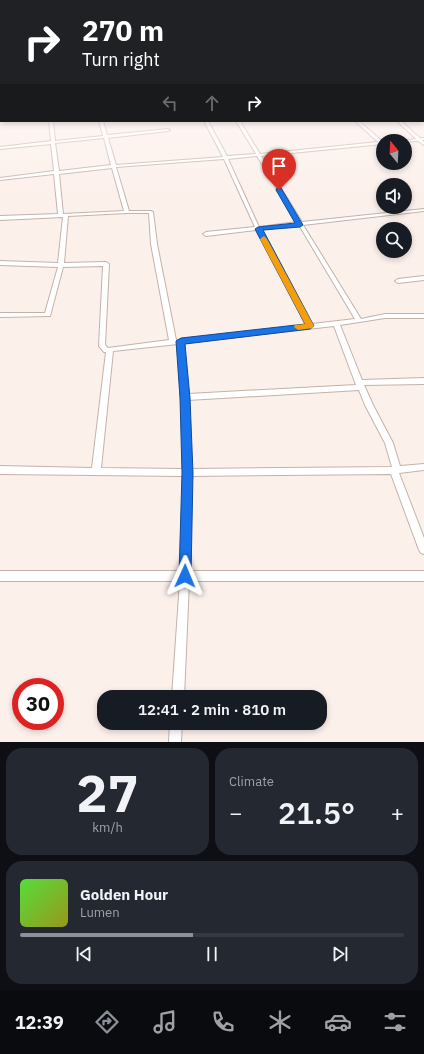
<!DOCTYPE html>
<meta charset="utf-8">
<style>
:root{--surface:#171b24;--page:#242831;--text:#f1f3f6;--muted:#9ea1a6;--line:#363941;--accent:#8c9099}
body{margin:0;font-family:"IBM Plex Sans",sans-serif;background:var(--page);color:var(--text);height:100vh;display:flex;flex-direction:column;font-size:15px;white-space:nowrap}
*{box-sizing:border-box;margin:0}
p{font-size:13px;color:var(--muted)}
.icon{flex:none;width:22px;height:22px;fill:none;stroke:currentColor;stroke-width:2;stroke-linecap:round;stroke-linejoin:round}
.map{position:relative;height:742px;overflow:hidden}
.side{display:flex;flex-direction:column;gap:6px;padding:6px;background:#0d0f14;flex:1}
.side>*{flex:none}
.banner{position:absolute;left:0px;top:0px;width:424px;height:122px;box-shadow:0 2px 6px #0003;background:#202124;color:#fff;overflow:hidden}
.needle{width:26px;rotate:342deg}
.controls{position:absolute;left:376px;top:134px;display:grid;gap:8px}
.controls a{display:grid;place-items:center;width:36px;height:36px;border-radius:50%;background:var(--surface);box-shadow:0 2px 6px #0003;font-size:20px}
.speed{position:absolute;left:12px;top:678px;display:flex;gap:8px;font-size:20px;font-weight:700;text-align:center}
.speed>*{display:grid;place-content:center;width:52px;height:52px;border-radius:50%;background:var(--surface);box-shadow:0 2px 6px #0003;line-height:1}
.speed .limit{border:6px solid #d22;background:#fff;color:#111}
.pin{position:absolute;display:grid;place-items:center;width:34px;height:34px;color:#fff;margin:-41px -17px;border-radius:50% 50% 50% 0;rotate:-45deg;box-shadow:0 0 4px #0007}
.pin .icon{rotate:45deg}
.me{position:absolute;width:44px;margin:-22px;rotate:1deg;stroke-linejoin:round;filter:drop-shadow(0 0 3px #0008)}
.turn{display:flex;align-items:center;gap:14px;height:84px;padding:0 16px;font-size:18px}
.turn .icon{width:52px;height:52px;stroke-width:2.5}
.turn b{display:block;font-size:28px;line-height:34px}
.lanes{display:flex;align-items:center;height:38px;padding:0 16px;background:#0003;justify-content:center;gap:20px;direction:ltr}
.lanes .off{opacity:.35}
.big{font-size:30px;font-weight:600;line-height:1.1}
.side .widget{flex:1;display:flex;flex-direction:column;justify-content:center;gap:6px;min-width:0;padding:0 14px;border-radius:16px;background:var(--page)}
.side .dial{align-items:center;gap:0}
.dial b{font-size:52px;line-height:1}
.song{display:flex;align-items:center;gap:12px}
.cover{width:48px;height:48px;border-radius:6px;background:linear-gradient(135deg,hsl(110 70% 55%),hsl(60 70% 35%))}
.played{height:4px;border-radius:2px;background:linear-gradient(90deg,var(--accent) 45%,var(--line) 45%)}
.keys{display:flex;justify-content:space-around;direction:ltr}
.heat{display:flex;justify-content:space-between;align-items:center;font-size:22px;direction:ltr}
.side .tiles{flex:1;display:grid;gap:6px;grid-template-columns:1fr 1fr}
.widget:last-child{grid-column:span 2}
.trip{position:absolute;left:97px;top:690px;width:230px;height:40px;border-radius:16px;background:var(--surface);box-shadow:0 2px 6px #0003;font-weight:600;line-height:40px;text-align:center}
.menu{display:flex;height:64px;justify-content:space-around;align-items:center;background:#090b0e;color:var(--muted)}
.menu .icon{width:28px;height:28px}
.menu .active{color:var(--accent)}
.menu b{font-size:18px;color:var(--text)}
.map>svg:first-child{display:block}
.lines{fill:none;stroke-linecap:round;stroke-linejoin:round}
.minor-casing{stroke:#c4b2a9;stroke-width:2}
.minor{fill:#fff;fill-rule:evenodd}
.route{fill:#1a73e8;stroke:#114b97}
.slow{fill:#f59e0b}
</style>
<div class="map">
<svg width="424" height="742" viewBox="0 0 424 742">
<rect width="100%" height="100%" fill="#fcf0eb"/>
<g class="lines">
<defs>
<g id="minor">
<rect x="0" y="93" width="1" height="2"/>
<rect x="423" y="108" width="1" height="3"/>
<rect x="0" y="118" width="1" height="2"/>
<path d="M 49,121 L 53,121 L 55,141 L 103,136 L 99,121 L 103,121 L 107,135 L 168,129 L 170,130 L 168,131 L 108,138 L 116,165 L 223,157 L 204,121 L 208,121 L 227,156 L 256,154 L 236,121 L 240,121 L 260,154 L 378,142 L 355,121 L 359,121 L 383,142 L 383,144 L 261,156 L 302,222 L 424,209 L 424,211 L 303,225 L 361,319 L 385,314 L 424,314 L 424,318 L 385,318 L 340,325 L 362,380 L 424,378 L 424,384 L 364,385 L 373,405 L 393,443 L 400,466 L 424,464 L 424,470 L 399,473 L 424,538 L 424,554 L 421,553 L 419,550 L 391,474 L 191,476 L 190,571 L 424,571 L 424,581 L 189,581 L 184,697 L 172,697 L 180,581 L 0,581 L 0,571 L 180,571 L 183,476 L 0,474 L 0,466 L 92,468 L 106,352 L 104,352 L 99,346 L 103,266 L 63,267 L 50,316 L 0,317 L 0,313 L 45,313 L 58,267 L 0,265 L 0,261 L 58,263 L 63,217 L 0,220 L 0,216 L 58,214 L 54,174 L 0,180 L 0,178 L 54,171 L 51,144 L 0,149 L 0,147 L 51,141 ZM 104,138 L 111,165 L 59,171 L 55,143 ZM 257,156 L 297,222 L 259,227 L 228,159 ZM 224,159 L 255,227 L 206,232 L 203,234 L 206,236 L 256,230 L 306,325 L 176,340 L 157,244 L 153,212 L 151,211 L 129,211 L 116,167 ZM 112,168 L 124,211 L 63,214 L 59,174 ZM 127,213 L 149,213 L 151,244 L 169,340 L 108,348 L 105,345 L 109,264 L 106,262 L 64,263 L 68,216 ZM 299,225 L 355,319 L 312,324 L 261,230 ZM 334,326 L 356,385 L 188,394 L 184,343 ZM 178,344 L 182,423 L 183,469 L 101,468 L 113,351 ZM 359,390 L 365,405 L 385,443 L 392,467 L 191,469 L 188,400 Z"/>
<path d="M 397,121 L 401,121 L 420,138 L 424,138 L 424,140 L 422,140 L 424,142 L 424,145 L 418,141 L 405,142 L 405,141 L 401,141 L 416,139 Z"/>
<path d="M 424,276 L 424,280 L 398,283 L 395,281 L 398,279 Z"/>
<path d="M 170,723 L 182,723 L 181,742 L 169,742 Z"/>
</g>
</defs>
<use href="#minor" class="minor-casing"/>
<use href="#minor" class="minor"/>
</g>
<linearGradient id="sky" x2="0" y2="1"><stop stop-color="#90c4ee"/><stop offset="0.47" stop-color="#fef8f6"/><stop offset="1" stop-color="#fef8f6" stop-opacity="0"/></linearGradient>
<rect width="424" height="195" fill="url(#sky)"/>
<path class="route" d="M 277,188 L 281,188 L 303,225 L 300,227 L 263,230 L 314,326 L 310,329 L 185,344 L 190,398 L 193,473 L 191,576 L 189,580 L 185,582 L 181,580 L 179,576 L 182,473 L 180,398 L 176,341 L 181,338 L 305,324 L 255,229 L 258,227 L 295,223 L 276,190 Z"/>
<path class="slow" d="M 264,236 L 267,239 L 314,326 L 313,328 L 298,330 L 294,327 L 295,325 L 305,324 L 260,239 Z"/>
</svg>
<div class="controls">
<a><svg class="needle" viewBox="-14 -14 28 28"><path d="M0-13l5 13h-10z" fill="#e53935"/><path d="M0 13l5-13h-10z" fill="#9ea1a6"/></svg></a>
<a><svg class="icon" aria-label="sound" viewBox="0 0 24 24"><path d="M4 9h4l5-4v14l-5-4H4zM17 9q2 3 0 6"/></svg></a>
<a><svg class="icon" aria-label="search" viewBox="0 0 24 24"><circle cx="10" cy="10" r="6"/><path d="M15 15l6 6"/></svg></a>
</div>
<div class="speed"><div class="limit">30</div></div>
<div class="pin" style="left:279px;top:190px;background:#d93025"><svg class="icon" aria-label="arrive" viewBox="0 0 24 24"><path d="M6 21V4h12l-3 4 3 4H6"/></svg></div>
<svg class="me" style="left:185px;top:576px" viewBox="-20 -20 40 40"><path d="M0-17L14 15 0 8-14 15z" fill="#1a73e8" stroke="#fff" stroke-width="4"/></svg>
<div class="trip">12:41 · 2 min · 810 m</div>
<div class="banner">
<div class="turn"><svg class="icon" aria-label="right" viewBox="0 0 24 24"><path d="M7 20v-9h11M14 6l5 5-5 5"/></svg><div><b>270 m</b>Turn right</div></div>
<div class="lanes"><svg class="icon off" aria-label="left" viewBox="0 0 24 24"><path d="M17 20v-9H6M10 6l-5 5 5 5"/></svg><svg class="icon off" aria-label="ahead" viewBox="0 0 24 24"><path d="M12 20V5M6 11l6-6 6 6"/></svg><svg class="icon" aria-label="right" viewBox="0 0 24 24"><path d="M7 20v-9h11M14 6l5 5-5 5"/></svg></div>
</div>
</div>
<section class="side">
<div class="tiles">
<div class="widget dial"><b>27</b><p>km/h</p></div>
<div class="widget"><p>Climate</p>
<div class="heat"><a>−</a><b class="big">21.5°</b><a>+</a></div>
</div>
<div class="widget">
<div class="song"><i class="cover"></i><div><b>Golden Hour</b><p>Lumen</p></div></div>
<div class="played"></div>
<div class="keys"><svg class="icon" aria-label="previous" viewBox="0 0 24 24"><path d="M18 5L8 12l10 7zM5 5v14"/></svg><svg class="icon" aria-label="pause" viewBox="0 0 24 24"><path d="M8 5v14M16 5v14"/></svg><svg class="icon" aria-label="next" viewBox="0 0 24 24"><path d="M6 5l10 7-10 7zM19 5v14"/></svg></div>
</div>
</div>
</section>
<nav class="menu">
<b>12:39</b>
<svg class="icon active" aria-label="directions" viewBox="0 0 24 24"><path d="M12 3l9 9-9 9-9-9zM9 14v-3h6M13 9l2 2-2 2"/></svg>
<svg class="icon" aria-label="music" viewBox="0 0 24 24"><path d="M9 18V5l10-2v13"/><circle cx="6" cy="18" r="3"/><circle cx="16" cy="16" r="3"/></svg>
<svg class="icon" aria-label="phone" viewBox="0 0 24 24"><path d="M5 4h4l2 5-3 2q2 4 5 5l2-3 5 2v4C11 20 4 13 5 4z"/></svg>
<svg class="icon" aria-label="climate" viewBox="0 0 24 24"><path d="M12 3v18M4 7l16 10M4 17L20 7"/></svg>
<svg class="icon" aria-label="car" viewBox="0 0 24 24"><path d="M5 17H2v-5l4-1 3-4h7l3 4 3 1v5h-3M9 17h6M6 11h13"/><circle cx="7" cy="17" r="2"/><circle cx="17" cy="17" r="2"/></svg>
<svg class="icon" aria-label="filters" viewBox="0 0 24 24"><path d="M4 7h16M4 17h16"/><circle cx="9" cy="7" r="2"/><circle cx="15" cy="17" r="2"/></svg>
</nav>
